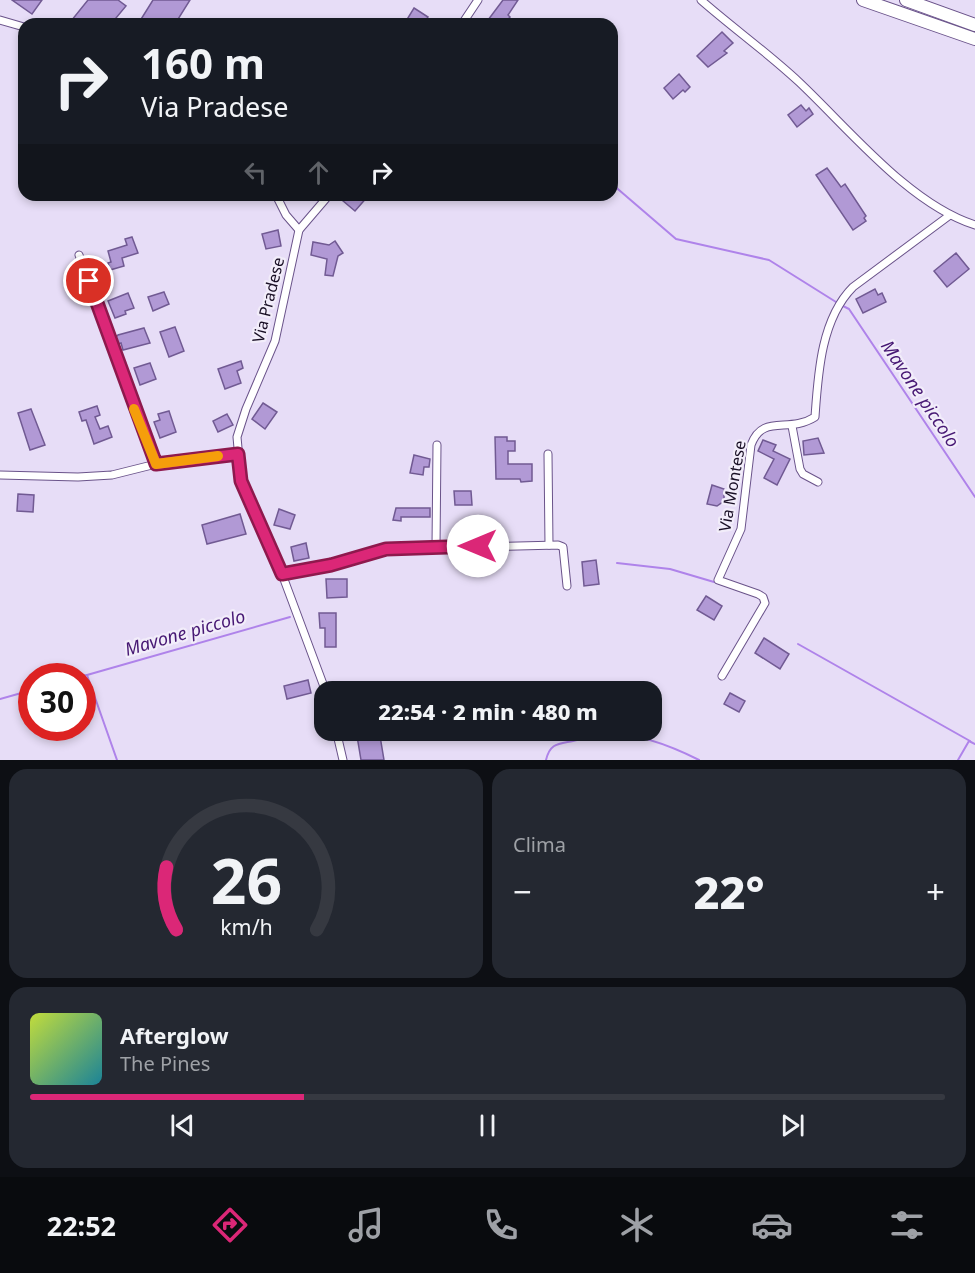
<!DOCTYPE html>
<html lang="it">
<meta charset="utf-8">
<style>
:root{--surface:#171b24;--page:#242831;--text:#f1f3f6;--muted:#9ea1a6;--line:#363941;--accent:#db2777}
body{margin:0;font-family:"Noto Sans",sans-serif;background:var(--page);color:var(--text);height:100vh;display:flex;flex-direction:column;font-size:22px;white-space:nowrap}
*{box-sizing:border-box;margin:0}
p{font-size:20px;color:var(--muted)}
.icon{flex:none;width:33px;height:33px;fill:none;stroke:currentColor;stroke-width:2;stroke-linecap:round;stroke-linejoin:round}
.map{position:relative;height:760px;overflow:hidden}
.details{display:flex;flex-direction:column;gap:9px;padding:9px;background:#0d0f14;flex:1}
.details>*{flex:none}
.banner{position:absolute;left:18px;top:18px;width:600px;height:183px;border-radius:18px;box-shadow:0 3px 9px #0003;background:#171b24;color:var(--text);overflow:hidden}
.speed{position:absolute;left:18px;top:663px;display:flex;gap:12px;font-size:30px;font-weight:700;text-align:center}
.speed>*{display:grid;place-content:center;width:78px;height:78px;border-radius:50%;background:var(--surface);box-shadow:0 3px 9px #0003;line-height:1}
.speed .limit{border:9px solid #d22;background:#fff;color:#111}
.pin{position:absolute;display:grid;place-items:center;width:51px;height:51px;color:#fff;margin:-26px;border:3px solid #fff;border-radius:50%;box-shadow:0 2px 6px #0007}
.me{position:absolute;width:66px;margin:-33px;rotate:270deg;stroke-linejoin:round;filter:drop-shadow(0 0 4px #0008)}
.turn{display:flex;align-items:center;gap:21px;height:126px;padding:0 24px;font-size:27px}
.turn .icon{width:78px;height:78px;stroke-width:2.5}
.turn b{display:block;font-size:42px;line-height:51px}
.lanes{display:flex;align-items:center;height:57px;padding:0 24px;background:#0003;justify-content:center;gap:30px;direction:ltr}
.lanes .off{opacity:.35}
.big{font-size:45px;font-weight:800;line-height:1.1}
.details .widget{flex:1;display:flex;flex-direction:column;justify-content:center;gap:9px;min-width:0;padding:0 21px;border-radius:18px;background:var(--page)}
.details .dial{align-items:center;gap:0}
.dial svg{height:156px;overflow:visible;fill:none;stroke:var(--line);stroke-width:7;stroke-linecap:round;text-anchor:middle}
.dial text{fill:var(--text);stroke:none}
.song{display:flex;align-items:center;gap:18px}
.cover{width:72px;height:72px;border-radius:9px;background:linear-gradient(135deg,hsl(70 70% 55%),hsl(190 70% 35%))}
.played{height:6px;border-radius:3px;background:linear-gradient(90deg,var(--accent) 30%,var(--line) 30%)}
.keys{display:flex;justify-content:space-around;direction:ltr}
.heat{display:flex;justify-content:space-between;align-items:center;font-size:33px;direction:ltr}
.details .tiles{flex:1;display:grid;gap:9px;grid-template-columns:1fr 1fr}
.widget:last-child{grid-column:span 2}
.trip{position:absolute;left:314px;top:681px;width:348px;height:60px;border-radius:18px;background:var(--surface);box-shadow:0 3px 9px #0003;font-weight:800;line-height:60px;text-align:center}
.dock{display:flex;height:96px;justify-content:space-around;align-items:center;background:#090b0e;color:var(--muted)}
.dock .icon{width:42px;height:42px}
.dock .selected{color:var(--accent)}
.dock b{font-size:27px;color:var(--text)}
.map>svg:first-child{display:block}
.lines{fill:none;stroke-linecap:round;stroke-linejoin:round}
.stream{stroke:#af83ea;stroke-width:2}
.building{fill:#b199d5;stroke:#715a93;stroke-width:1.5}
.street-casing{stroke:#6a538a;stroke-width:9}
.highway-casing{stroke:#6a538a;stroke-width:14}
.street{stroke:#fff;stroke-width:7}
.highway{stroke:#fff;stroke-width:12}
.route-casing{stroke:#8e194d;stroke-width:15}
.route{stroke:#db2777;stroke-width:10}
.slow{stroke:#f59e0b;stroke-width:10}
.labels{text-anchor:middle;stroke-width:4.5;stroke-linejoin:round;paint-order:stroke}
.street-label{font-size:16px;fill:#190f25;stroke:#f2edfa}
.water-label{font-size:18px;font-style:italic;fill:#471874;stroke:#f2edfa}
</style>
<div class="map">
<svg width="975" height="760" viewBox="0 0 975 760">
<rect width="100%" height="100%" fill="#e7ddf7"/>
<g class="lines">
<g class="stream">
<path d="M 612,184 L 676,239 L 769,260 L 836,302"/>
<path d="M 843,306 L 849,309 L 975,497"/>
<path d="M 617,563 L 670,569 L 714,582"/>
<path d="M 798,644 L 970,741"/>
<path d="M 87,675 L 290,617"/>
<path d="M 81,676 L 87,675 L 117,760"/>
<path d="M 0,699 L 32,690"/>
<path d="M 546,760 C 550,743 558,744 573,741 C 584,738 595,735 605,734 C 637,732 671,746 699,760"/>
<path d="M 958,760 L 969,741 L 975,744"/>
</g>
</g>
<g class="building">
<path d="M 12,0 L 42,0 L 32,14 Z"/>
<path d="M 88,0 L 118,0 L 126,6 L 111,24 L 75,24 L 71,21 Z"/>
<path d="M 153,0 L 190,0 L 175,24 L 138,24 Z"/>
<path d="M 503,0 L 518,0 L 508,15 L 510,17 L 504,24 L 485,24 Z"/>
<path d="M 414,8 L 428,17 L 423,24 L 410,24 L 406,21 Z"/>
<path d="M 722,32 L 733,43 L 724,51 L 727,53 L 708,67 L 697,56 Z"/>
<path d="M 679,74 L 690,87 L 685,92 L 683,90 L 673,99 L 664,88 Z"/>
<path d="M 801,105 L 806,111 L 809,108 L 813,114 L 797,127 L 788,115 Z"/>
<path d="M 827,168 L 841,187 L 845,184 L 866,216 L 864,218 L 866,221 L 853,230 L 816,175 Z"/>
<path d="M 336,195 L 369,195 L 355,211 Z"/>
<path d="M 278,230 L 281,246 L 266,249 L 262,234 Z"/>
<path d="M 132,237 L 138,253 L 122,258 L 124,266 L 110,270 L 108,263 L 111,262 L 108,251 L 127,245 L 125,239 Z"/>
<path d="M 335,241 L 343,253 L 338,256 L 333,276 L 325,275 L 327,259 L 311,255 L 313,242 L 329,245 Z"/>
<path d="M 956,253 L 969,269 L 947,287 L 934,271 Z"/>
<path d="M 875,289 L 878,295 L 882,293 L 886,302 L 863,313 L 856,299 Z"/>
<path d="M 164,292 L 169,304 L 153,311 L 148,297 Z"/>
<path d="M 128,293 L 134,308 L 125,311 L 126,314 L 115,318 L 108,301 Z"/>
<path d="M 175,327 L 184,351 L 169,357 L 160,332 Z"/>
<path d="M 144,328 L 150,343 L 123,350 L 121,343 L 118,344 L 116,337 L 118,335 Z"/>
<path d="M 241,361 L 243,368 L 237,371 L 241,383 L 225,389 L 218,369 Z"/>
<path d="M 150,363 L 156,379 L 140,385 L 134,368 Z"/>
<path d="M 263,403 L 277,412 L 265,429 L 252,419 Z"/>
<path d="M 97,406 L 100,415 L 95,417 L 100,429 L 108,426 L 112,437 L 94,444 L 86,420 L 82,421 L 79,412 Z"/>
<path d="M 31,409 L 45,445 L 30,450 L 18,413 Z"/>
<path d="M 169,411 L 176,432 L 160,438 L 154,422 L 160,420 L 158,414 Z"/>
<path d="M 227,414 L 233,425 L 218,432 L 213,421 Z"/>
<path d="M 495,437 L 507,437 L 507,441 L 515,441 L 515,451 L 508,451 L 508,464 L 532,464 L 532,481 L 521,482 L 520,479 L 496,479 Z"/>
<path d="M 818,438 L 824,453 L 804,455 L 803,441 Z"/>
<path d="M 763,440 L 776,445 L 773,451 L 790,459 L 777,485 L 764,478 L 774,459 L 758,451 Z"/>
<path d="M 414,455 L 430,459 L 429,467 L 424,467 L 423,475 L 410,473 Z"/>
<path d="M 712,485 L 724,489 L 724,501 L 717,506 L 707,504 Z"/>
<path d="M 454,491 L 471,491 L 472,505 L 455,505 Z"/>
<path d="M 18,494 L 34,495 L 33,512 L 17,511 Z"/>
<path d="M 396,508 L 430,508 L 430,517 L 401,517 L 401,521 L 393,520 Z"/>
<path d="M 279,509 L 295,515 L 290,529 L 274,525 Z"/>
<path d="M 240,514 L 246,534 L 207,544 L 202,525 Z"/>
<path d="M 306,543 L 309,558 L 294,561 L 291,547 Z"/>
<path d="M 596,560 L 599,584 L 584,586 L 582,562 Z"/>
<path d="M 326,579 L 347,579 L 347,597 L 327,598 Z"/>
<path d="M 706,596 L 722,606 L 714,620 L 697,610 Z"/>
<path d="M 319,613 L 336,613 L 336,647 L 325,647 L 325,628 L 320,628 Z"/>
<path d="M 764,638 L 789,654 L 780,669 L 755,653 Z"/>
<path d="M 308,680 L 311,693 L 287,699 L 284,686 Z"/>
<path d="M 730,693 L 745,701 L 739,712 L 724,704 Z"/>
<path d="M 356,730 L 379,730 L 384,760 L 361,760 Z"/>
</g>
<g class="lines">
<defs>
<g id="street">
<path d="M 701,0 C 733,28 768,53 799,82 C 849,129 909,204 975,225"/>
<path d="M 0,20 L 24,27"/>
<path d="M 462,24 L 478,0"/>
<path d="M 276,195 L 286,215 L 299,230"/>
<path d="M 79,255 L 156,464"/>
<path d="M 792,426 L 800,469 L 803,474 L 818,482"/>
<path d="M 548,454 L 549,545"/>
<path d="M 0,475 L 78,477 L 112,475 L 156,464 L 238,454"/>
<path d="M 436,547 L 437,445"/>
<path d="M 282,574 L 331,565 L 386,549 L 558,545 L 563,547 L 567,586"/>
<path d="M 722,676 L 765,603 L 763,597 L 758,594 L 718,580 L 741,529 L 751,445 C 763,413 788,434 815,417 C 818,374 821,319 853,287 L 950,215"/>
<path d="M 326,692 L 282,574 L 241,481 L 237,437 L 246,409 L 275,341 L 299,230 L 329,195"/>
<path d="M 336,730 L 343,760"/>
</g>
<g id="highway">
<path d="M 863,0 L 975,39"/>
<path d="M 906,0 L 975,25"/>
</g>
</defs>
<use href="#street" class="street-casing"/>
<use href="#highway" class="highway-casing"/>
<use href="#street" class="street"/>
<use href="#highway" class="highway"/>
</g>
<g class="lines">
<defs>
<path id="route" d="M 89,281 L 156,464 L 238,454 L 241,481 L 282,574 L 331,565 L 386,549 L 478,546"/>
</defs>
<use href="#route" class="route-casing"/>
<use href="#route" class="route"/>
<path class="slow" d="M 134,409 L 156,464 L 218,456"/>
</g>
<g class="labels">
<g class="street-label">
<text transform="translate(268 300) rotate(-76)" y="6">Via Pradese</text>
<text transform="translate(732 486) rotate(-80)" y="6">Via Montese</text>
</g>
<g class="water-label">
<text transform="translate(920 394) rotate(56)" y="6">Mavone piccolo</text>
<text transform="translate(185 633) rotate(-16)" y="6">Mavone piccolo</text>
</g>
</g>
</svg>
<div class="speed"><div class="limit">30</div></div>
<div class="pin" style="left:89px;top:281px;background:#d93025"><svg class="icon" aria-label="arrive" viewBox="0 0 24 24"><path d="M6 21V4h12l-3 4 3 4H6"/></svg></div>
<svg class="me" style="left:478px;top:546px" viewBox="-20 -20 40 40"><circle r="19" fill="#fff"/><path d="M0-13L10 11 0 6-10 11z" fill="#db2777"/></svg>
<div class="trip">22:54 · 2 min · 480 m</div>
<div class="banner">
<div class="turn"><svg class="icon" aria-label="right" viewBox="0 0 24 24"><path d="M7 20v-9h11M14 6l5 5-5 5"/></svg><div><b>160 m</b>Via Pradese</div></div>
<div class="lanes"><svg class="icon off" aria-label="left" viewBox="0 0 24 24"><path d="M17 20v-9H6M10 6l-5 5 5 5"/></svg><svg class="icon off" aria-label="ahead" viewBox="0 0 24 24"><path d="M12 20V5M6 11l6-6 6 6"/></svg><svg class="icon" aria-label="right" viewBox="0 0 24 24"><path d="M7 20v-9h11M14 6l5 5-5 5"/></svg></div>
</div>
</div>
<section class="details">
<div class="tiles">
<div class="widget dial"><svg viewBox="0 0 100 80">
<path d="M14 69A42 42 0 1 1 86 69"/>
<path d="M14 69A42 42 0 0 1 9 37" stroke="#db2777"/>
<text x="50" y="56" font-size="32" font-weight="700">26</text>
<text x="50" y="72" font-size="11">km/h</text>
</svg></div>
<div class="widget"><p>Clima</p>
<div class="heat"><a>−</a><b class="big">22°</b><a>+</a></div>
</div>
<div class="widget">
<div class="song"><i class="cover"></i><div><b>Afterglow</b><p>The Pines</p></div></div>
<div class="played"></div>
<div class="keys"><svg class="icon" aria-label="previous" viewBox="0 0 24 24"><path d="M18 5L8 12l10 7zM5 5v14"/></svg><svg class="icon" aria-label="pause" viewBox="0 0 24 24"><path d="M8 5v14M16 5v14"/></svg><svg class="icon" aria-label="next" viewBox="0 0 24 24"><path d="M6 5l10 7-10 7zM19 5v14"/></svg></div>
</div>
</div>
</section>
<nav class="dock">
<b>22:52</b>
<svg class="icon selected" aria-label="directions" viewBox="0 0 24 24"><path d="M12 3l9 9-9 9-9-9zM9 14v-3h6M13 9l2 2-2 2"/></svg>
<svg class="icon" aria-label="music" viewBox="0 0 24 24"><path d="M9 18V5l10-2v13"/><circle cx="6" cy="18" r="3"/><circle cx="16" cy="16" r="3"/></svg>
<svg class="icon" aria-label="phone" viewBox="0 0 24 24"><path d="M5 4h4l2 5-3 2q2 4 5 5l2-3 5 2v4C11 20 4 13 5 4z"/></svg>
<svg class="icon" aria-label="climate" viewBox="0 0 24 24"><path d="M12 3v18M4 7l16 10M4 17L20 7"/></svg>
<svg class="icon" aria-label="car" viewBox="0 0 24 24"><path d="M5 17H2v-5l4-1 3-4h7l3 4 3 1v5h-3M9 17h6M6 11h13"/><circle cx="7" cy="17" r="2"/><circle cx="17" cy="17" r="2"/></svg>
<svg class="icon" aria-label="filters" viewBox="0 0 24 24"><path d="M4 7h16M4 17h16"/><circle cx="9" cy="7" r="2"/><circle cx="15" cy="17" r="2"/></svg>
</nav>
